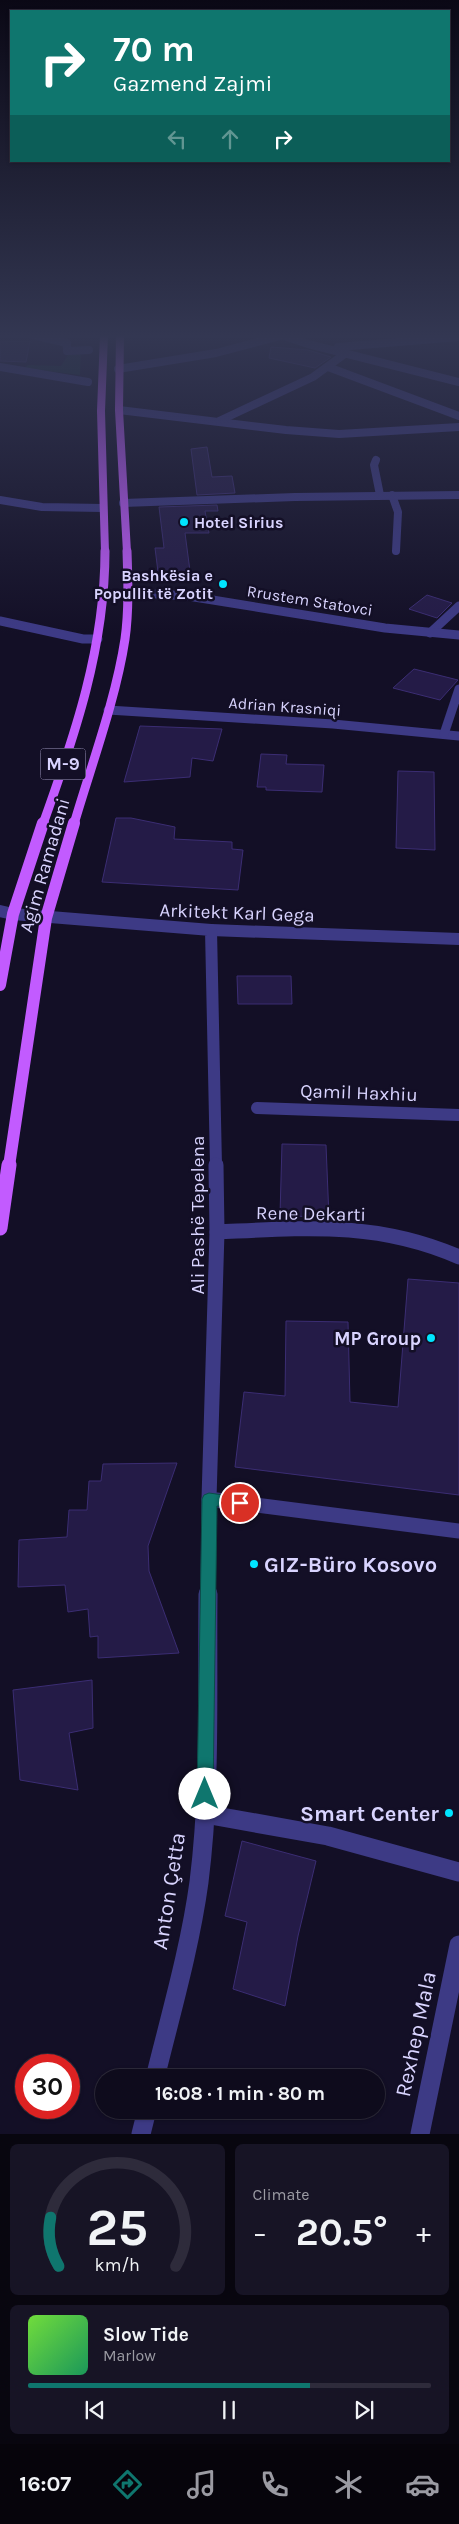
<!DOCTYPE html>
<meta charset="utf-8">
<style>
:root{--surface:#0e0b1c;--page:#171425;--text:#f1f3f6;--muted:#9b9ba3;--line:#2e2b3b;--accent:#0f766e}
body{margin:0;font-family:Karla,sans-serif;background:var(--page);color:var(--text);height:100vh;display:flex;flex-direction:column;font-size:19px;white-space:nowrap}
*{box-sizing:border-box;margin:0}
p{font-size:16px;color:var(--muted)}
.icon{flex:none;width:28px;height:28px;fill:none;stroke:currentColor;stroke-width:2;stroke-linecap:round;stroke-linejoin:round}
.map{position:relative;height:2134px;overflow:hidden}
.side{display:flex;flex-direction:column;gap:10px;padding:10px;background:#08060f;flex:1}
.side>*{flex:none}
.top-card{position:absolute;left:10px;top:10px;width:440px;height:152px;border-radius:0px;box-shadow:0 1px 4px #0004,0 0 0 1px var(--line);background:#0f766e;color:#fff;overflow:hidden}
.speed{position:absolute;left:15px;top:2054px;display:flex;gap:10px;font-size:25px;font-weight:700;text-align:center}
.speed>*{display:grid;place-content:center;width:65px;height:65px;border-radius:50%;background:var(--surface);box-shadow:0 1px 4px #0004,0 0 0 1px var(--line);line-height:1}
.speed .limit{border:8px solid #d22;background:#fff;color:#111}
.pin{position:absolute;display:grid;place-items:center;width:42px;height:42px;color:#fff;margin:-21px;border:2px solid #fff;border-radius:50%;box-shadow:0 1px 5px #0007}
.me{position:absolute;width:55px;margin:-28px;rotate:0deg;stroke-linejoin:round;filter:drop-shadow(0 0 4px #0008)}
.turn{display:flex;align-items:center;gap:18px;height:105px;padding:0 20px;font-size:22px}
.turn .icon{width:65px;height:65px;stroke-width:2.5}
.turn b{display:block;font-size:35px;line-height:42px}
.lanes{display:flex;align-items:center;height:48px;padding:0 20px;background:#0003;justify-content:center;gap:25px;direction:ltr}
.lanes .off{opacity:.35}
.big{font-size:38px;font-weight:700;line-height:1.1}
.side .widget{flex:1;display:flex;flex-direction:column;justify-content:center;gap:8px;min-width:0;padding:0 18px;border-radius:8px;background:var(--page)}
.side .dial{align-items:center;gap:0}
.dial svg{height:130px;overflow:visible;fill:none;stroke:var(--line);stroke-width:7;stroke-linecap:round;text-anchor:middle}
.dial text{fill:var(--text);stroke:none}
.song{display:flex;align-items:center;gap:15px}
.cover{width:60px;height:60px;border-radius:8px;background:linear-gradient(135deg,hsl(100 70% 55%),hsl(150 70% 35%))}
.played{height:5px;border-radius:2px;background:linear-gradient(90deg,var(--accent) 70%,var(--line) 70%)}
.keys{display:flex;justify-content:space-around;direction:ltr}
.heat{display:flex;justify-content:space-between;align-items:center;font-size:28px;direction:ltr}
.side .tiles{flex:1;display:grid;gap:10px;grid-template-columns:1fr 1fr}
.widget:last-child{grid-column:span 2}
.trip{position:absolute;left:95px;top:2069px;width:290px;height:50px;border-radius:25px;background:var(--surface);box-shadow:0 1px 4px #0004,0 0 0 1px var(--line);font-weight:700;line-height:50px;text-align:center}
.tabs{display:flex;height:80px;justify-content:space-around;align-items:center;background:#06040b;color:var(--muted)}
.tabs .icon{width:35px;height:35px}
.tabs .active{color:var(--accent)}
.tabs b{font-size:22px;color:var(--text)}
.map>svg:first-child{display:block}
.green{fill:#12302f}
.building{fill:#241b47;stroke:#3b2d73}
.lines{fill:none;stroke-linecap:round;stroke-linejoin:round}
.pedestrian{stroke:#3d3a85;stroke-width:8}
.minor-far4{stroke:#3d3a85;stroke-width:8}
.minor-far3{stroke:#3d3a85;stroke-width:9}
.minor-far2{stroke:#3d3a85;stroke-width:12}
.minor-far1{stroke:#3d3a85;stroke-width:15}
.minor{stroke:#3d3a85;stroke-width:19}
.tertiary-far2{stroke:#3d3a85;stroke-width:9}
.tertiary-far1{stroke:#3d3a85;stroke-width:12}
.tertiary{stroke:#3d3a85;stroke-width:15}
.primary-far3{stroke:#c25bff;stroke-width:8}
.primary-far2{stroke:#c25bff;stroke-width:9}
.primary-far1{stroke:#c25bff;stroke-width:12}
.primary{stroke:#c25bff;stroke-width:15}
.route{fill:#0f766e;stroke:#0a4d48}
.poi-dot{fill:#00e5ff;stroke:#130f26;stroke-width:2}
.labels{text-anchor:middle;stroke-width:5;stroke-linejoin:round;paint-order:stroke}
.far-poi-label{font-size:16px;font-weight:bold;fill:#d9d4ff;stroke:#130f26;text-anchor:start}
.far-street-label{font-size:16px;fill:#d9d4ff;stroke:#130f26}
.shield{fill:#130f26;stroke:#9e99be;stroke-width:1}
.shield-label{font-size:18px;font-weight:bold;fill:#d9d4ff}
.street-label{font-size:19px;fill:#d9d4ff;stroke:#130f26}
.poi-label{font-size:19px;font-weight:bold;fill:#d9d4ff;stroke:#130f26;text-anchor:end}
.near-poi-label{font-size:22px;font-weight:bold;fill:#d9d4ff;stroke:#130f26;text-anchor:start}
.near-street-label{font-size:22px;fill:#d9d4ff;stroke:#130f26}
</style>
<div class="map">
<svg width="459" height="2134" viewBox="0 0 459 2134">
<rect width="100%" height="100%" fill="#130f26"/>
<path class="green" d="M 70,352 L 81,352 L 80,375 L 24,368 L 28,365 L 61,366 Z"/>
<g class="building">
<path d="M 30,341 L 26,362 L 0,361 L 0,342 Z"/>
<path d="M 271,347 L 308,350 L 331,357 L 315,368 L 269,358 Z"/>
<path d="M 207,447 L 212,477 L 232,476 L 235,493 L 197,495 L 191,449 Z"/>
<path d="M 217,505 L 218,511 L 205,511 L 209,533 L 185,533 L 190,571 L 158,572 L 155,548 L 164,548 L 159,507 Z"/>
<path d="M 427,595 L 452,603 L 437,618 L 409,609 Z"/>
<path d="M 414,669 L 458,680 L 440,700 L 393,688 Z"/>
<path d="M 140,726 L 222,729 L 213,761 L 192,758 L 190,777 L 124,782 Z"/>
<path d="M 261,754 L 287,755 L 286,764 L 324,765 L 322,792 L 266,790 L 266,787 L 257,787 Z"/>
<path d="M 398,771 L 434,772 L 435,850 L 396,848 Z"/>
<path d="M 116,818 L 131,818 L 175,827 L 174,839 L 232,842 L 232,849 L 243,850 L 238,890 L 102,882 Z"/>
<path d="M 237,976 L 291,976 L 292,1004 L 238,1004 Z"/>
<path d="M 282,1144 L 326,1145 L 329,1218 L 280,1215 Z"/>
<path d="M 408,1279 L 459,1283 L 459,1495 L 235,1467 L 244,1392 L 285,1396 L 286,1321 L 348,1322 L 350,1402 L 398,1407 Z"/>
<path d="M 177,1463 L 148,1546 L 149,1571 L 179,1653 L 98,1658 L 98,1636 L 90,1637 L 88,1609 L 68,1612 L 65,1585 L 18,1587 L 19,1540 L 67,1537 L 69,1510 L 87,1510 L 89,1481 L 101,1481 L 103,1464 Z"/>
<path d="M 92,1680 L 93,1728 L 69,1733 L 78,1790 L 20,1780 L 13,1690 Z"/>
<path d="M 242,1841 L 316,1861 L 298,1936 L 285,2006 L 233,1989 L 247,1922 L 225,1916 Z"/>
</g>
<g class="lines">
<g class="pedestrian">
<path d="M 33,335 L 67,343 L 67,351 L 89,350"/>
<path d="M 0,367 L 88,382"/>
</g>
<g class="minor-far4">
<path d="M 281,335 L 308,344 L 459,382"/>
<path d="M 338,347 L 459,337"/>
<path d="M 328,367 L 459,416"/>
<path d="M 118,369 L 216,353 L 284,335"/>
<path d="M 119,410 L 286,430 L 339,434 L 459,427"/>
<path d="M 219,421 L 313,377 L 346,353"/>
<path d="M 376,460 L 374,465 L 380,495"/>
<path d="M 392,495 L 398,512 L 396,551"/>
<path d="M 0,500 L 42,507 L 103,508"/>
<path d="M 123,503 L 295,497 L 459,495"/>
</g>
<g class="minor-far3">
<path d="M 0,621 L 83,639 L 98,639"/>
<path d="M 430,633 L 459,606"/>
<path d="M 108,710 L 333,724 L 459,736"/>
<path d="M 444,734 L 459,689"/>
</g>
<g class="minor-far2">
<path d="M 0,911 L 13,914"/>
<path d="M 211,930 L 459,939"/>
<path d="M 257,1108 L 459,1115"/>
</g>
<g class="minor-far1">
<path d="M 217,1232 C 304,1228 377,1221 459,1257"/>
<path d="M 208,1595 L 209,1499"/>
</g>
<g class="minor">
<path d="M 205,1814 L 328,1836 L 459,1872"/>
<path d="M 155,2078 C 171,2013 190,1948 199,1882 C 211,1787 207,1689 208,1594"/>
<path d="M 141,2134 L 147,2110"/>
<path d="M 420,2134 L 459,1945"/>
</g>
<path class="tertiary-far2" d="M 156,594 L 188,596 L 385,628 L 459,635"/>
<path class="tertiary-far1" d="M 13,914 L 211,930 L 216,1166"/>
<path class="tertiary" d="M 216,1165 L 217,1232 L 209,1499 L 459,1531"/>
<g class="primary-far3">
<path d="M 104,335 L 101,411 L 105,552"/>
<path d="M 120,335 L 119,410 L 127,552"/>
</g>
<g class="primary-far2">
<path d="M 43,824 C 75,735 105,647 105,551"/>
<path d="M 74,824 C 91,766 116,699 125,639 C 129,611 128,580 127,551"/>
</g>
<g class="primary-far1">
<path d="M 0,985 L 13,914 L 43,823"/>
<path d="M 9,1166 L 46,918 L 74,823"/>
</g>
<path class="primary" d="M 0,1228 L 9,1165"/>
</g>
<linearGradient id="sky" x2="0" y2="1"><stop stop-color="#0a0815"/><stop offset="0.53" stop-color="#333752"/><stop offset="1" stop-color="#333752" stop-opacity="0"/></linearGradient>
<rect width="459" height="634" fill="url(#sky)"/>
<path class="route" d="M 209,1493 L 245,1498 L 247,1503 L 245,1507 L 240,1509 L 217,1506 L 213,1794 L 211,1800 L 205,1803 L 199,1800 L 197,1794 L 202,1499 L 204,1495 Z"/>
<g class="poi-dot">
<circle cx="184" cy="522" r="5"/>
<circle cx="223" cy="584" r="5"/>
<circle cx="431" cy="1338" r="5"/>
<circle cx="254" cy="1564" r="5"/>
<circle cx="449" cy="1813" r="5"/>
</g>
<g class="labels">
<g class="far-poi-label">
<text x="194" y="528">Hotel Sirius</text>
<text x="213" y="581" text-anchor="end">Bashkësia e<tspan x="213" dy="18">Popullit të Zotit</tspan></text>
</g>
<g class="far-street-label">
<text transform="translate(310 600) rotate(9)" y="6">Rrustem Statovci</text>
<text transform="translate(285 706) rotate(4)" y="6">Adrian Krasniqi</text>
</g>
<rect class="shield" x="40.5" y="748.5" width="45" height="31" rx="4"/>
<g class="shield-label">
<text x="63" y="770">M-9</text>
</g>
<g class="street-label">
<text transform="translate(44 865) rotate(-74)" y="7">Agim Ramadani</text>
<text transform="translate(237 912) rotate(2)" y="7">Arkitekt Karl Gega</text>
<text transform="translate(359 1092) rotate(2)" y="7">Qamil Haxhiu</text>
<text transform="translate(311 1213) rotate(1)" y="7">Rene Dekarti</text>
<text transform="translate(197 1215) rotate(-90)" y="7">Ali Pashë Tepelena</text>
</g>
<g class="poi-label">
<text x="421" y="1345">MP Group</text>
</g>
<g class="near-poi-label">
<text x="264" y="1572">GIZ-Büro Kosovo</text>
<text x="439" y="1821" text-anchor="end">Smart Center</text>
</g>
<g class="near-street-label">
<text transform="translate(168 1891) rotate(-81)" y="8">Anton Çetta</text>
<text transform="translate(415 2034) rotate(-78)" y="8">Rexhep Mala</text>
</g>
</g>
</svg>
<div class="speed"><div class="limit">30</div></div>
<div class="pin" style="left:240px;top:1503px;background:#d93025"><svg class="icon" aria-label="arrive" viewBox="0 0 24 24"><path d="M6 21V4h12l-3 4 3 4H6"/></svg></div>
<svg class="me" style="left:205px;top:1794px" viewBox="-20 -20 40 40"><circle r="19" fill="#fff"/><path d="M0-13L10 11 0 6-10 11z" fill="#0f766e"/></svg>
<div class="trip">16:08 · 1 min · 80 m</div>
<div class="top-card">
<div class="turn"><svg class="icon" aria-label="right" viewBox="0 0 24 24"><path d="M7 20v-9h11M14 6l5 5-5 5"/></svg><div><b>70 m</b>Gazmend Zajmi</div></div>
<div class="lanes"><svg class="icon off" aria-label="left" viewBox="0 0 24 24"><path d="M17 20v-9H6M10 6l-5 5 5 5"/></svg><svg class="icon off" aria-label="ahead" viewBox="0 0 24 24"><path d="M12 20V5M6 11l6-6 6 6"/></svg><svg class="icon" aria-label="right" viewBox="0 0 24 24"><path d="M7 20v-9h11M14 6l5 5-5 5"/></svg></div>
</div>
</div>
<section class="side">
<div class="tiles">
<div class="widget dial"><svg viewBox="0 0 100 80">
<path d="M14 69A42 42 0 1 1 86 69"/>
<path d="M14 69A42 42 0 0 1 9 39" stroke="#0f766e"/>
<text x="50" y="56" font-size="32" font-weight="700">25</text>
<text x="50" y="72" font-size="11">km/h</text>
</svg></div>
<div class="widget"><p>Climate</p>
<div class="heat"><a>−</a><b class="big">20.5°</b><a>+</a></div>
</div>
<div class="widget">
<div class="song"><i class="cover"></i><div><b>Slow Tide</b><p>Marlow</p></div></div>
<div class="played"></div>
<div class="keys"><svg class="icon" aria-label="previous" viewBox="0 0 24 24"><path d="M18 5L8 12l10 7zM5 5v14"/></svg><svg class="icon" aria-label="pause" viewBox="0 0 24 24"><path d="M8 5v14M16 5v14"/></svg><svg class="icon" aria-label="next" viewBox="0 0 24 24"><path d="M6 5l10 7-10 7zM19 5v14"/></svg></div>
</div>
</div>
</section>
<nav class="tabs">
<b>16:07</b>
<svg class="icon active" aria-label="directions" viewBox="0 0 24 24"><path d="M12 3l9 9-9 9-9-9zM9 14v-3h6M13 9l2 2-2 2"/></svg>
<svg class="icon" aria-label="music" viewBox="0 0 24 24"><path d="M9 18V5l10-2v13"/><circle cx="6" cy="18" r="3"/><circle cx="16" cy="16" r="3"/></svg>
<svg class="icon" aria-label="phone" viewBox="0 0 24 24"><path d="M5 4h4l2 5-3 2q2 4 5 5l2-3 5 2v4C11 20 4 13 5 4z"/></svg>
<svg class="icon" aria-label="climate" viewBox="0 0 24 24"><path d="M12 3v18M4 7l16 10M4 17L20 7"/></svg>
<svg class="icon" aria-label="car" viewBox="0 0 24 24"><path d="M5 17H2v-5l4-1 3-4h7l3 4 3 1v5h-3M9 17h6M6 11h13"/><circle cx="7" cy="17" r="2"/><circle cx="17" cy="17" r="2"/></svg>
</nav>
